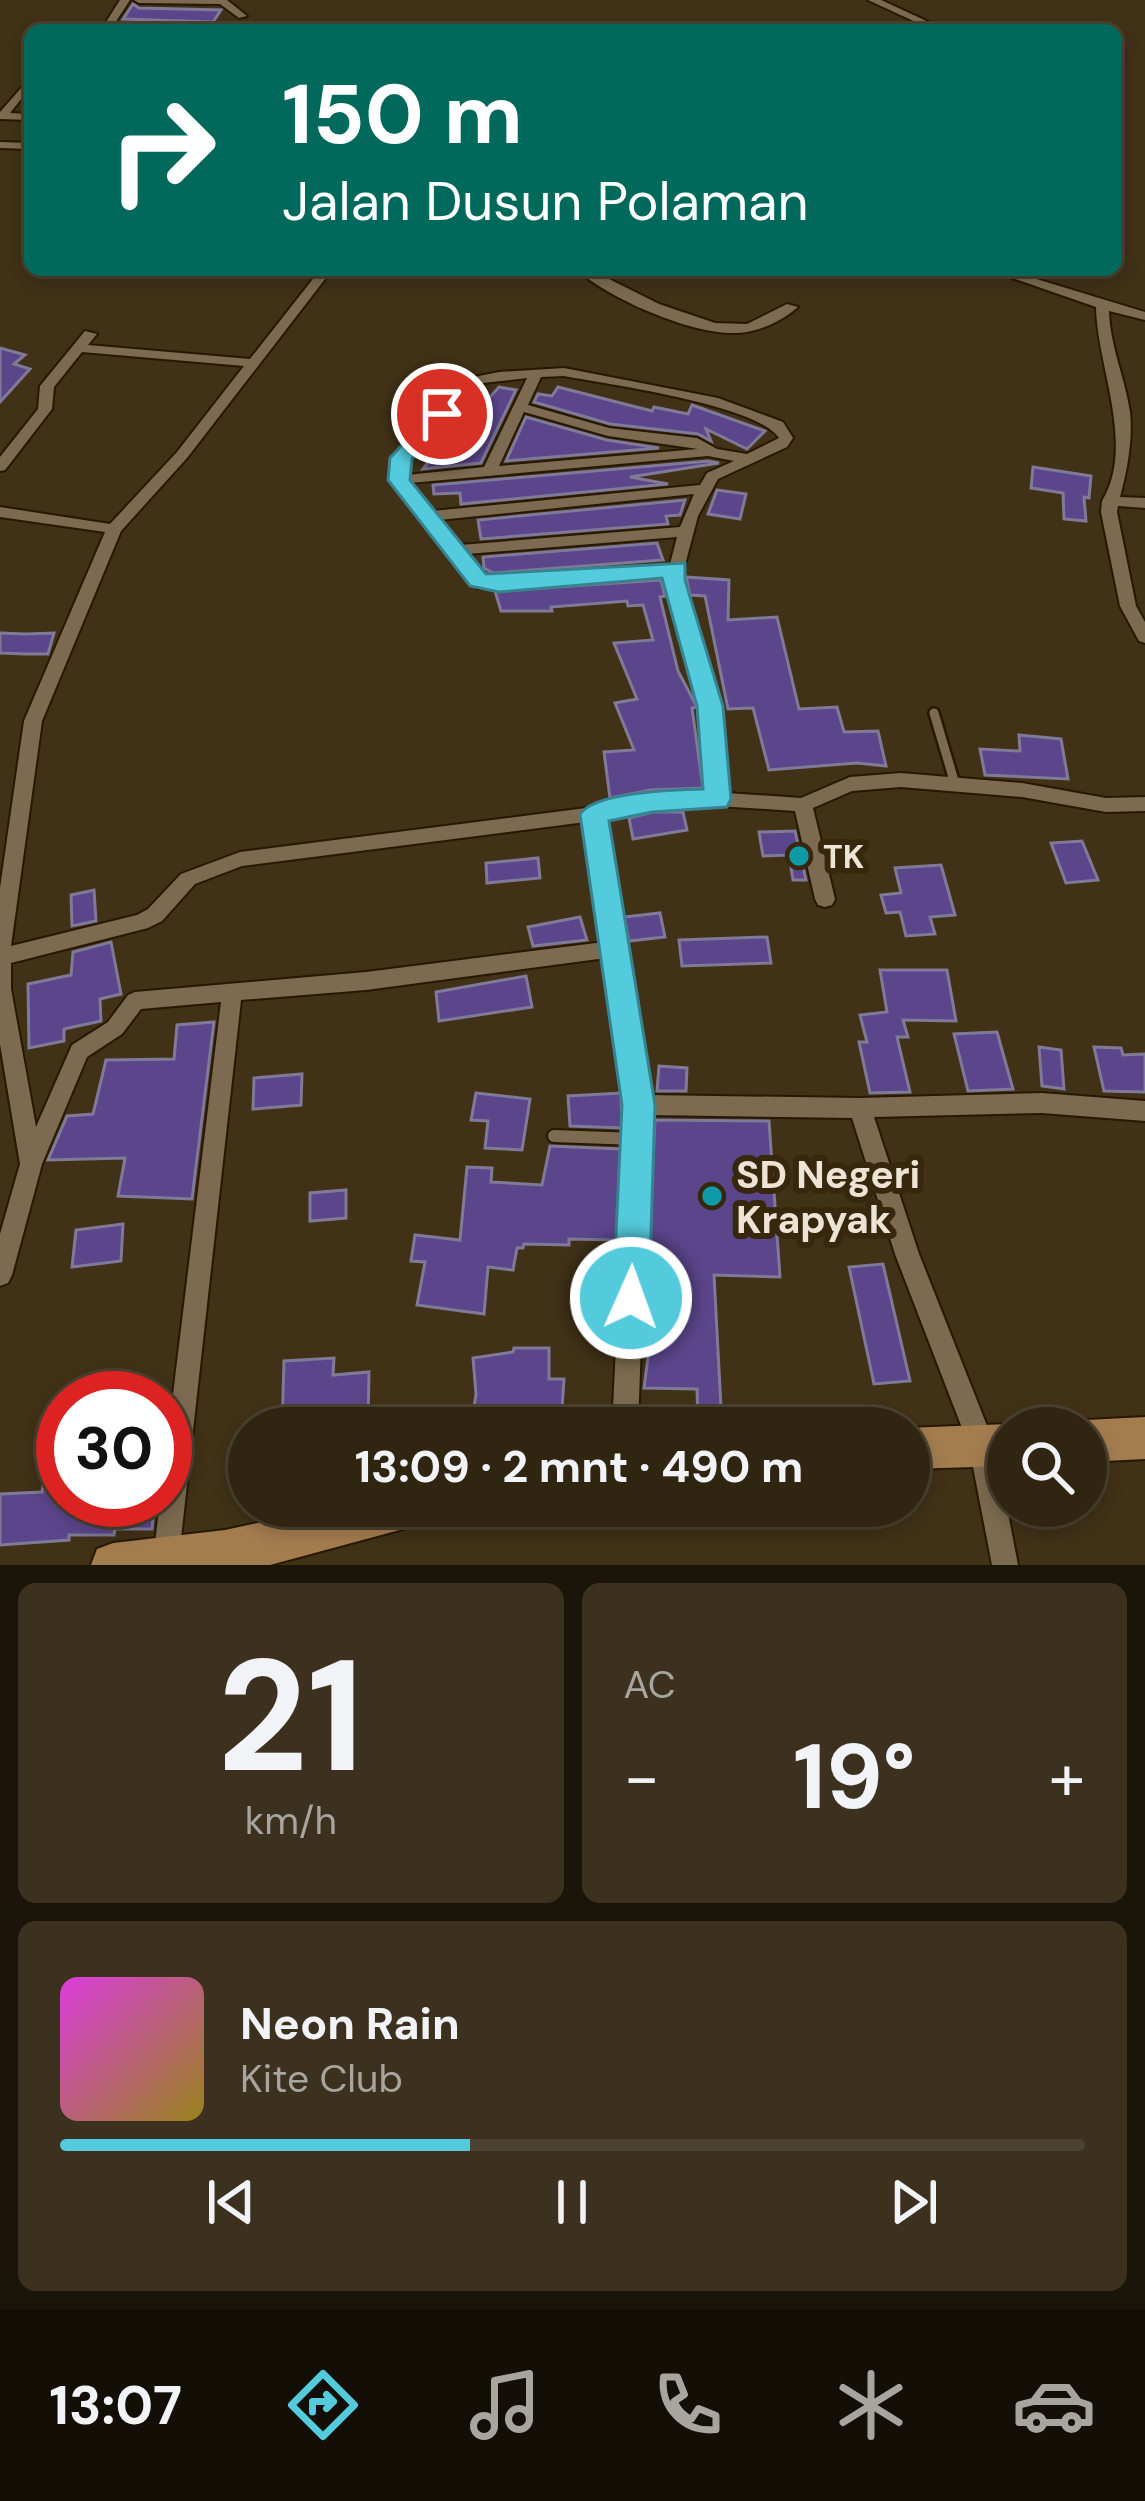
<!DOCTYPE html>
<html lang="id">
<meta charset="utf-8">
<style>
:root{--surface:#302511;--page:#3c311f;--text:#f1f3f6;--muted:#a8a59f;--line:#4b4231;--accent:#54cadd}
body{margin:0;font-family:"DM Sans",sans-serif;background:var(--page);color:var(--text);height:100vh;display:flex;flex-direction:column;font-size:45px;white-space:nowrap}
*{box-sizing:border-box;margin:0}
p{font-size:39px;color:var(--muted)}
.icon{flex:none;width:66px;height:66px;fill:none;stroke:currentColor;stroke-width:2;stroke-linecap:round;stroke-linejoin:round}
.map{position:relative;height:1565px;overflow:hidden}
.details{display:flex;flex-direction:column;gap:18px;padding:18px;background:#1a1409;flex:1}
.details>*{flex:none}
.top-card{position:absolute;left:24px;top:24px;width:1098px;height:252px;border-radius:18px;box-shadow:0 6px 18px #0003,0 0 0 3px var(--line);background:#00695c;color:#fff;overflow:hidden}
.buttons{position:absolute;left:987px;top:1407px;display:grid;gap:24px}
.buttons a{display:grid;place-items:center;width:120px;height:120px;border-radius:50%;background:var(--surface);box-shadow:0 6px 18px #0003,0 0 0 3px var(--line);font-size:60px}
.speed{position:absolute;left:36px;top:1371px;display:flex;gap:24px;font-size:60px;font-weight:700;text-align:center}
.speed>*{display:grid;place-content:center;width:156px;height:156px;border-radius:50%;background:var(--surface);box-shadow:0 6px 18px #0003,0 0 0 3px var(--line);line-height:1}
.speed .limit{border:18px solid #d22;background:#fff;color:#111}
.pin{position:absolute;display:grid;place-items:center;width:102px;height:102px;color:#fff;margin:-51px;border:6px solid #fff;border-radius:50%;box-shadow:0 3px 12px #0007}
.me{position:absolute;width:132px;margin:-66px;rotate:2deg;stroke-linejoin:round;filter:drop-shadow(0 0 9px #0008)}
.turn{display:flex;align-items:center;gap:42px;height:252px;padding:0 60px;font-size:54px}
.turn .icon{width:156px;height:156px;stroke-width:2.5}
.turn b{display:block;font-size:84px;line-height:102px}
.big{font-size:90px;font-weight:700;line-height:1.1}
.details .widget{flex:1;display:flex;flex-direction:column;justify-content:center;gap:18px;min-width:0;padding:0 42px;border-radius:18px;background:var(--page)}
.details .dial{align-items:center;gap:0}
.dial b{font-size:156px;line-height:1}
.song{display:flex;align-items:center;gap:36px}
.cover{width:144px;height:144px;border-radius:18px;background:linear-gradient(135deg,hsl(300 70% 55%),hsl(50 70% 35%))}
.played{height:12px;border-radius:6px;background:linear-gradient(90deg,var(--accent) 40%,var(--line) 40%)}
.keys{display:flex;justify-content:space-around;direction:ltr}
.heat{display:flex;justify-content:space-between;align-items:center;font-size:66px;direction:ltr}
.details .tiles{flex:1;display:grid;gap:18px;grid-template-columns:1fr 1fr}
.widget:last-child{grid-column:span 2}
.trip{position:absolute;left:228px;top:1407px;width:702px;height:120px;border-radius:60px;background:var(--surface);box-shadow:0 6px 18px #0003,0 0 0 3px var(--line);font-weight:700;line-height:120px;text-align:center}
.dock{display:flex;height:192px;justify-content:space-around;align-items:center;background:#130f07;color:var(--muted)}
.dock .icon{width:84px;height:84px}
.dock .active{color:var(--accent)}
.dock b{font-size:54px;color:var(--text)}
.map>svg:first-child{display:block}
.building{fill:#5b468c;stroke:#807997;stroke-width:3}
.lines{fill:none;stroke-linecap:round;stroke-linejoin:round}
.service-far1-casing{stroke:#271900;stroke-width:14}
.service-casing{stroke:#271900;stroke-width:16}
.minor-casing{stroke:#271900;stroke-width:4}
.primary-casing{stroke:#271900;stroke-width:4}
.service-far1{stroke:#7c6b50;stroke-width:9}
.service{stroke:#7c6b50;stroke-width:12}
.minor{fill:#7c6b50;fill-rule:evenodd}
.primary{fill:#a47d4f;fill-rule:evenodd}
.route{fill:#54cadd;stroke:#378390;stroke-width:3}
.culture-dot{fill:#0f9aa8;stroke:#36270d;stroke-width:4.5}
.labels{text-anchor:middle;stroke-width:12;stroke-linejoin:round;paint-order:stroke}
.poi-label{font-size:33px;font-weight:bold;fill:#eee4d5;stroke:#36270d;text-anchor:start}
.near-poi-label{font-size:39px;font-weight:bold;fill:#eee4d5;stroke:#36270d;text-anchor:start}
</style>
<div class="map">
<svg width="1145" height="1565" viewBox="0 0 1145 1565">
<rect width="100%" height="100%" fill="#403117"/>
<g class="building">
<path d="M 133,4 L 139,8 L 221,10 L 213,22 L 123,19 Z"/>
<path d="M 0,348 L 25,355 L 14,364 L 30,369 L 0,402 Z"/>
<path d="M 499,387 L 516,390 L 481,463 L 423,469 L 472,405 L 480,408 Z"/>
<path d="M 558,387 L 652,411 L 654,407 L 688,414 L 692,405 L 765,431 L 747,449 L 706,429 L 711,441 L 698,434 L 610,424 L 534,402 L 538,394 L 552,396 Z"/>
<path d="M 526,417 L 607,440 L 659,448 L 506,461 Z"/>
<path d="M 708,461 L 719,463 L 630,477 L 668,484 L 461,504 L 460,493 L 434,494 L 433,485 Z"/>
<path d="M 1033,467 L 1091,476 L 1089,498 L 1084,497 L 1086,521 L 1064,519 L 1063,493 L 1031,488 Z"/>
<path d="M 717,490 L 746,494 L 740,519 L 708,514 Z"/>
<path d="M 685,500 L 680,515 L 666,516 L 668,524 L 481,539 L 478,520 Z"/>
<path d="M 657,543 L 663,560 L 493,573 L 484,568 L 483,557 Z"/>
<path d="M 686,577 L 729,580 L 728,620 L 777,617 L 799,709 L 837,707 L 844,732 L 878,731 L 886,766 L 857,763 L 769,770 L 753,708 L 728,709 L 705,596 L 690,595 Z"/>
<path d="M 661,580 L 665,596 L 660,597 L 678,671 L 697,707 L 692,708 L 703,788 L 651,790 L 610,798 L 604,752 L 634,750 L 615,703 L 637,699 L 614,643 L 653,640 L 643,605 L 628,606 L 627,601 L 551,607 L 552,611 L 501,611 L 495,591 Z"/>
<path d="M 0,633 L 25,634 L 54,633 L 48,654 L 26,654 L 0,653 Z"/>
<path d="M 1019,735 L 1061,739 L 1068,779 L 985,775 L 980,749 L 1020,751 Z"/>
<path d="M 653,812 L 683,812 L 687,830 L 633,839 L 629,818 Z"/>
<path d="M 795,831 L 806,880 L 793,880 L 789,855 L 763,856 L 759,832 Z"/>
<path d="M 1082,841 L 1098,880 L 1066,883 L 1051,843 Z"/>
<path d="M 538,858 L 540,878 L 487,883 L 486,863 Z"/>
<path d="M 941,865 L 955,915 L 930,917 L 935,934 L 906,936 L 900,912 L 886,913 L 881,895 L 901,893 L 895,868 Z"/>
<path d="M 94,890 L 96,921 L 72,926 L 71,895 Z"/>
<path d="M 660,913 L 665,937 L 629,941 L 624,917 Z"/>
<path d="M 580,917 L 587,940 L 533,946 L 528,927 Z"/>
<path d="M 767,937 L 771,963 L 682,966 L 679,940 Z"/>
<path d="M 111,942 L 121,994 L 100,999 L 101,1021 L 64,1029 L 64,1041 L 29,1048 L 28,984 L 71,975 L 73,952 Z"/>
<path d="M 880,970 L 947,970 L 956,1021 L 903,1020 L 908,1037 L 897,1037 L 910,1092 L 870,1093 L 859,1042 L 867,1042 L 860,1015 L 887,1012 Z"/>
<path d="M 526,976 L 532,1007 L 439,1021 L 436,992 Z"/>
<path d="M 214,1022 L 192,1199 L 118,1196 L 125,1158 L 48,1160 L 67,1116 L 93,1114 L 106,1060 L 174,1059 L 177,1025 Z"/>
<path d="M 997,1032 L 1013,1089 L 968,1091 L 954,1034 Z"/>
<path d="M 1039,1047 L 1061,1050 L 1064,1089 L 1042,1086 Z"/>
<path d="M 1094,1047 L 1121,1048 L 1123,1055 L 1145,1054 L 1145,1092 L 1104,1091 Z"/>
<path d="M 659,1066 L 687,1068 L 686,1091 L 657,1091 Z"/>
<path d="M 302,1074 L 301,1105 L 253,1109 L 254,1078 Z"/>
<path d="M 476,1093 L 530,1099 L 522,1150 L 485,1148 L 488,1121 L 471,1120 Z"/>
<path d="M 621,1093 L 622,1128 L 570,1126 L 568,1096 Z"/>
<path d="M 655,1120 L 769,1121 L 780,1277 L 714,1275 L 722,1426 L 698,1426 L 697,1389 L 644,1388 L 652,1326 L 649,1241 Z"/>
<path d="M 550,1146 L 621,1149 L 617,1240 L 569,1239 L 569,1245 L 524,1244 L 523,1248 L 517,1248 L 513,1270 L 488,1267 L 484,1314 L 417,1305 L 425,1262 L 411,1261 L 415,1235 L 460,1240 L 467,1167 L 492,1168 L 491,1182 L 542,1185 Z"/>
<path d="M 346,1190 L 346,1218 L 310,1221 L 310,1193 Z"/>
<path d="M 123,1224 L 121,1261 L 72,1267 L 76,1230 Z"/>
<path d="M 883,1264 L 910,1381 L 874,1384 L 849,1267 Z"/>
<path d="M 514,1348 L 549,1348 L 549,1379 L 564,1379 L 561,1424 L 471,1426 L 476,1394 L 473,1358 L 513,1352 Z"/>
<path d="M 334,1358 L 333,1375 L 369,1372 L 368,1428 L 282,1428 L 284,1361 Z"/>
<path d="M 63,1477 L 63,1500 L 155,1500 L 152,1529 L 115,1529 L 114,1535 L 69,1535 L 69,1540 L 0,1545 L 0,1494 L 42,1492 L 44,1479 Z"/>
</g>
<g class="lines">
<defs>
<path id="service-far1" d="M 934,713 L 955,784"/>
<path id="service" d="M 554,1136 L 636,1139"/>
<g id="minor">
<path d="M 120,0 L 130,0 L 115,23 L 225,27 L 230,30 L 101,30 Z"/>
<path d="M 134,0 L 227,0 L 247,16 L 239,18 L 220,4 L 139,3 Z"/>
<path d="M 868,0 L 881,0 L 946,30 L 933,30 Z"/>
<path d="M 30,78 L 30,88 L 10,113 L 30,114 L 30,120 L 0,119 L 0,112 Z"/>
<path d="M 0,142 L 30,143 L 30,149 L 0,148 Z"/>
<path d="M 320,270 L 332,270 L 187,458 L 121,531 L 42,721 L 11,946 L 137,915 L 148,909 L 181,874 L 240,852 L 594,807 L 652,794 L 708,792 L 701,706 L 665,580 L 667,575 L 477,588 L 392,480 L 394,458 L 404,442 L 474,377 L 499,372 L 564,368 L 718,398 L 783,422 L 793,438 L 787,447 L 718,479 L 698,516 L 681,580 L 719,706 L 727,793 L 801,798 L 850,777 L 901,773 L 1022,783 L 1106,798 L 1145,797 L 1145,811 L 1106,812 L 1022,797 L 901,787 L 852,791 L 813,808 L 835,899 L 832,905 L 825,907 L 818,905 L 815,899 L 795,811 L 718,806 L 652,808 L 604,819 L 648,1095 L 860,1098 L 1042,1093 L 1145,1101 L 1145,1121 L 1042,1113 L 874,1117 L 919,1254 L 995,1446 L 1018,1565 L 992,1565 L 969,1446 L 895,1254 L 852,1118 L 649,1115 L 638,1428 L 612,1428 L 628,1105 L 606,958 L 366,990 L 241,1000 L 178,1565 L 154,1565 L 153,1561 L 160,1500 L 165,1500 L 165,1460 L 221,1002 L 141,1009 L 122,1034 L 87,1057 L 42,1164 L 12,1275 L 8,1283 L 0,1286 L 0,1234 L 20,1164 L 0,1044 L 0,888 L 24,721 L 105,532 L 0,517 L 0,507 L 110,524 L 177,452 L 244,366 L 82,352 L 54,387 L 52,409 L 5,470 L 0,471 L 0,457 L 38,409 L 40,386 L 85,331 L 97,334 L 88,345 L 250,359 ZM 564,376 C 607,384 758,405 779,438 L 747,454 L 717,449 L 697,438 L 609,428 L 528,405 L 541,377 ZM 527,378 L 484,467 L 407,475 L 408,458 L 415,448 L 483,383 ZM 524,412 L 608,436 L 698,449 L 499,466 ZM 708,456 L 734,461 L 707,473 L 700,485 L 432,511 L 410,483 ZM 694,494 L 680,527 L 460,545 L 439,520 ZM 677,537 L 670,564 L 487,578 L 467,554 ZM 586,822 L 604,942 L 366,972 L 135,992 L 128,995 L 108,1022 L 72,1045 L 36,1127 L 11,989 L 11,963 L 148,928 L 162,921 L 195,884 L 242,866 Z"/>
<path d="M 577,270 L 591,270 L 659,304 L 715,323 L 747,324 L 787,304 L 798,307 C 782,321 759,332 737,333 C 692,335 610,299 577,270 Z"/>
<path d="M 989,270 L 1007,270 L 1145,312 L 1145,320 L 1109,311 C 1110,346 1125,378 1130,412 C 1133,440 1127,471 1120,497 L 1145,498 L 1145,508 L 1118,506 L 1117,512 L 1136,606 L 1145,622 L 1145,643 L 1139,641 L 1120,606 L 1101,512 L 1102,501 C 1136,445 1097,367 1096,307 Z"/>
</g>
<g id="primary">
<path d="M 1145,1417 L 1145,1459 L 1086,1462 L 1086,1428 L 1070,1428 L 1086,1420 Z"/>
<path d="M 1008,1424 L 1018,1428 L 1008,1428 L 1008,1466 L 909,1469 L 906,1428 Z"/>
<path d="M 336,1506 L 429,1506 L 422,1521 L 407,1528 L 270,1565 L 91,1565 L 97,1549 L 113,1543 L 225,1530 Z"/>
</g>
</defs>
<use href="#service-far1" class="service-far1-casing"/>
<use href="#service" class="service-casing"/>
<use href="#minor" class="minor-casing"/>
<use href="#primary" class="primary-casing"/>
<use href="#service-far1" class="service-far1"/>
<use href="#service" class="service"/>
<use href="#minor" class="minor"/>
<use href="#primary" class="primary"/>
</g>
<path class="route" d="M 442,408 L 452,414 L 412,459 L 410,480 L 486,574 L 685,563 L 685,580 L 723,706 L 731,799 L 727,807 L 652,812 L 609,821 L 655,1105 L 649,1298 L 643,1310 L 631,1316 L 618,1310 L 613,1298 L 622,1105 L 580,814 C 596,791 675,790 703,789 L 697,706 L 662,578 L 499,592 L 470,586 L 388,480 L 390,458 L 434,410 Z"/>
<g class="culture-dot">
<circle cx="799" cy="856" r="12"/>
<circle cx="712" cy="1196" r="12"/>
</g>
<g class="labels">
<g class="poi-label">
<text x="823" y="868">TK</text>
</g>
<g class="near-poi-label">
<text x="736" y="1188">SD Negeri<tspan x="736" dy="45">Krapyak</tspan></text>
</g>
</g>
</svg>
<div class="buttons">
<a><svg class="icon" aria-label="search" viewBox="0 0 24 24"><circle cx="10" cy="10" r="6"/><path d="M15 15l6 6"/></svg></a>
</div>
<div class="speed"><div class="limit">30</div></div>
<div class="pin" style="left:442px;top:414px;background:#d93025"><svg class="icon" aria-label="arrive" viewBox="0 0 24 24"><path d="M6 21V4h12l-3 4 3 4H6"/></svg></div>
<svg class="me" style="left:631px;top:1298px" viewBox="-20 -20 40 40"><circle r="17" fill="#54cadd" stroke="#fff" stroke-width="3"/><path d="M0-11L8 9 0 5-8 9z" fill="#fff"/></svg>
<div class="trip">13:09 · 2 mnt · 490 m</div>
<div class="top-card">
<div class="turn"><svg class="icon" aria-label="right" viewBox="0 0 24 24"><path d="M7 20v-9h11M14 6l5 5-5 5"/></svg><div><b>150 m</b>Jalan Dusun Polaman</div></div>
</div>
</div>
<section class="details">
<div class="tiles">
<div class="widget dial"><b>21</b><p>km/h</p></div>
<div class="widget"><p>AC</p>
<div class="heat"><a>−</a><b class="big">19°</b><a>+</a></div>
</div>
<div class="widget">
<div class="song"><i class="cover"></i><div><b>Neon Rain</b><p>Kite Club</p></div></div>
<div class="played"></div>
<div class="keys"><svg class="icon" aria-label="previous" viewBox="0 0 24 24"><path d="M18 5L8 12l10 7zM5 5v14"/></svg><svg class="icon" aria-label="pause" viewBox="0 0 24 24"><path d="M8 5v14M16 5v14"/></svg><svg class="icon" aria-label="next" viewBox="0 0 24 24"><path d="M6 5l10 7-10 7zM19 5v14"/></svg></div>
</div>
</div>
</section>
<nav class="dock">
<b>13:07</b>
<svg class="icon active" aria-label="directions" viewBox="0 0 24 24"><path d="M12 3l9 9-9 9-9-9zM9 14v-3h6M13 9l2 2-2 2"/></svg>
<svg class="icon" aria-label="music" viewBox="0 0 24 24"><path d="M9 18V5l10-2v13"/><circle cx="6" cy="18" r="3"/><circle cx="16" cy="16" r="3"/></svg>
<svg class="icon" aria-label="phone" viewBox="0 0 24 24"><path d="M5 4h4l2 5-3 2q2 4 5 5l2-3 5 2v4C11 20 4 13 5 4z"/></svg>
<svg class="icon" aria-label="climate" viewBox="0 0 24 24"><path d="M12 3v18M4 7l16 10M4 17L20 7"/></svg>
<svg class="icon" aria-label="car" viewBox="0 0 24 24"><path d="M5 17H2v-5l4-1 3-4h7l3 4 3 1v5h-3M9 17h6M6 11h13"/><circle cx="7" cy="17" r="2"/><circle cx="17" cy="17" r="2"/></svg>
</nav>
